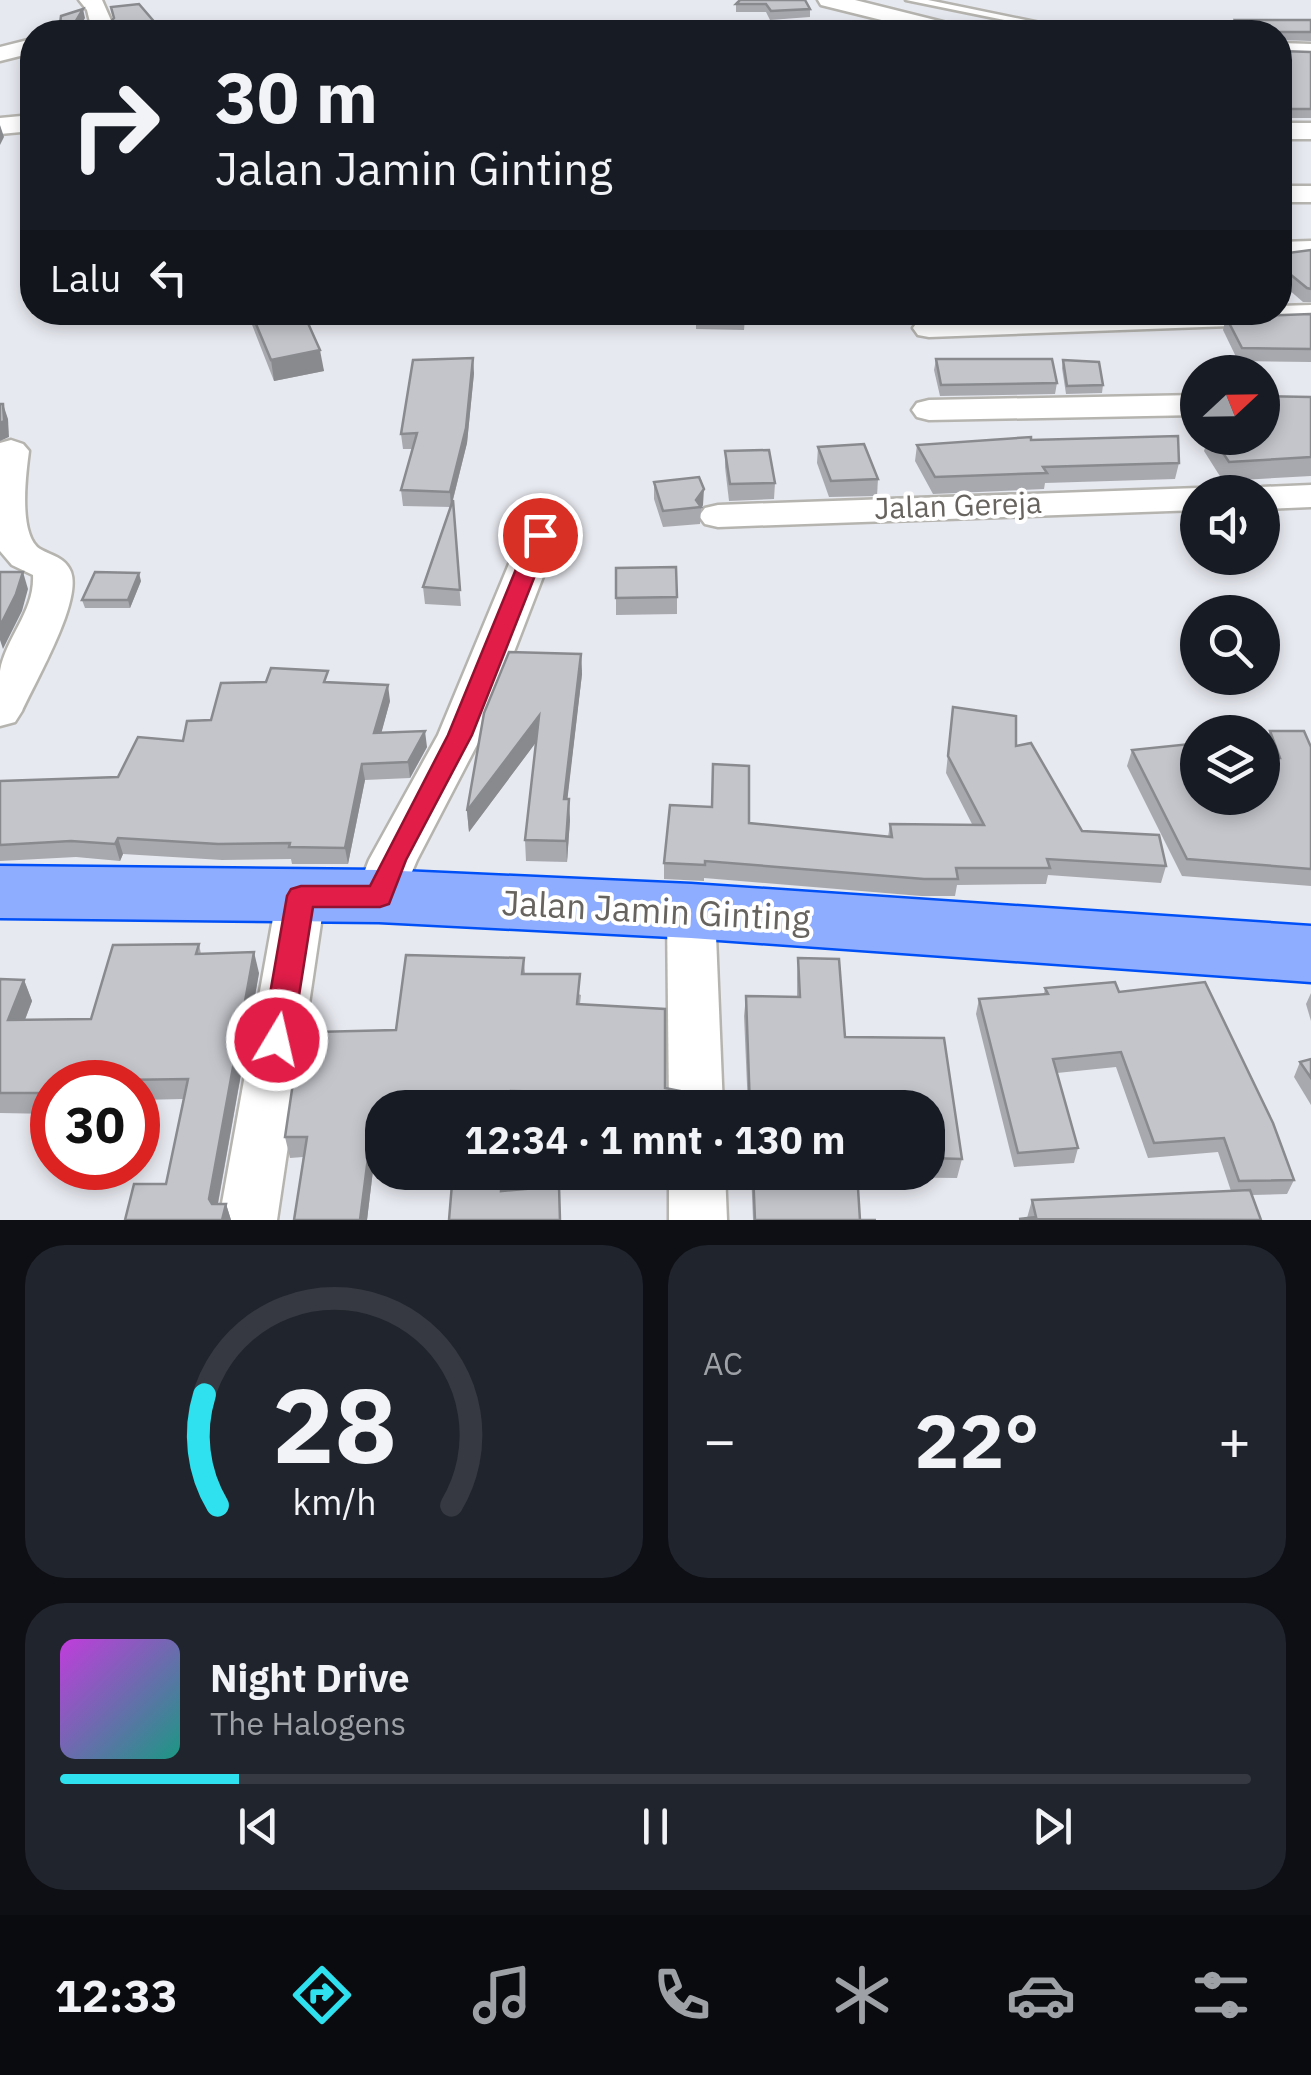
<!DOCTYPE html>
<html lang="id">
<meta charset="utf-8">
<style>
:root{--surface:#171b24;--page:#20242c;--text:#f1f3f6;--muted:#9ea1a6;--line:#363941;--accent:#2fe1ee}
body{margin:0;font-family:"IBM Plex Sans",sans-serif;background:var(--page);color:var(--text);height:100vh;display:flex;flex-direction:column;font-size:38px;white-space:nowrap}
*{box-sizing:border-box;margin:0}
p{font-size:32px;color:var(--muted)}
.icon{flex:none;width:55px;height:55px;fill:none;stroke:currentColor;stroke-width:2;stroke-linecap:round;stroke-linejoin:round}
.map{position:relative;height:1220px;overflow:hidden}
.drawer{display:flex;flex-direction:column;gap:25px;padding:25px;background:#0d0f14;flex:1}
.drawer>*{flex:none}
.guide{position:absolute;left:20px;top:20px;width:1272px;height:305px;border-radius:40px;box-shadow:0 5px 15px #0003;background:#171b24;color:var(--text);overflow:hidden}
.needle{width:65px;rotate:68deg}
.buttons{position:absolute;left:1180px;top:355px;display:grid;gap:20px}
.buttons a{display:grid;place-items:center;width:100px;height:100px;border-radius:50%;background:var(--surface);box-shadow:0 5px 15px #0003;font-size:50px}
.speed{position:absolute;left:30px;top:1060px;display:flex;gap:20px;font-size:50px;font-weight:700;text-align:center}
.speed>*{display:grid;place-content:center;width:130px;height:130px;border-radius:50%;background:var(--surface);box-shadow:0 5px 15px #0003;line-height:1}
.speed .limit{border:15px solid #d22;background:#fff;color:#111}
.pin{position:absolute;display:grid;place-items:center;width:85px;height:85px;color:#fff;margin:-42px;border:5px solid #fff;border-radius:50%;box-shadow:0 2px 10px #0007}
.me{position:absolute;width:110px;margin:-55px;rotate:9deg;stroke-linejoin:round;filter:drop-shadow(0 0 8px #0008)}
.turn{display:flex;align-items:center;gap:35px;height:210px;padding:0 30px;font-size:45px}
.turn .icon{width:130px;height:130px;stroke-width:2.5}
.turn b{display:block;font-size:70px;line-height:85px}
.then{display:flex;align-items:center;height:95px;padding:0 30px;background:#0003;gap:20px;font-size:38px}
.big{font-size:75px;font-weight:700;line-height:1.1}
.drawer .widget{flex:1;display:flex;flex-direction:column;justify-content:center;gap:15px;min-width:0;padding:0 35px;border-radius:40px;background:var(--page)}
.drawer .dial{align-items:center;gap:0}
.dial svg{height:260px;overflow:visible;fill:none;stroke:var(--line);stroke-width:7;stroke-linecap:round;text-anchor:middle}
.dial text{fill:var(--text);stroke:none}
.song{display:flex;align-items:center;gap:30px}
.cover{width:120px;height:120px;border-radius:15px;background:linear-gradient(135deg,hsl(290 70% 55%),hsl(170 70% 35%))}
.played{height:10px;border-radius:5px;background:linear-gradient(90deg,var(--accent) 15%,var(--line) 15%)}
.keys{display:flex;justify-content:space-around;direction:ltr}
.heat{display:flex;justify-content:space-between;align-items:center;font-size:55px;direction:ltr}
.drawer .tiles{flex:1;display:grid;gap:25px;grid-template-columns:1fr 1fr}
.widget:last-child{grid-column:span 2}
.trip{position:absolute;left:365px;top:1090px;width:580px;height:100px;border-radius:40px;background:var(--surface);box-shadow:0 5px 15px #0003;font-weight:700;line-height:100px;text-align:center}
.tabs{display:flex;height:160px;justify-content:space-around;align-items:center;background:#090b0e;color:var(--muted)}
.tabs .icon{width:70px;height:70px}
.tabs .active{color:var(--accent)}
.tabs b{font-size:45px;color:var(--text)}
.map>svg:first-child{display:block}
.lines{fill:none;stroke-linecap:round;stroke-linejoin:round}
.lane-casing{stroke:#b6b4af;stroke-width:5}
.street-casing{stroke:#b6b4af;stroke-width:5}
.highway-casing{stroke:#0050f7;stroke-width:5}
.lane{fill:#fff;fill-rule:evenodd}
.street{fill:#fff;fill-rule:evenodd}
.highway{fill:#8fadff;fill-rule:evenodd}
.wall{fill:#a8a9af}
.shaded-wall{fill:#888a8e}
.building{fill:#c3c5cb;stroke:#888a8e;stroke-width:2.5}
.route{fill:#e11d48;stroke:#92132f;stroke-width:2.5}
.labels{text-anchor:middle;stroke-width:8;stroke-linejoin:round;paint-order:stroke}
.street-label{font-size:30px;fill:#67635e;stroke:#fff}
.near-street-label{font-size:35px;fill:#67635e;stroke:#fff}
</style>
<div class="map">
<svg width="1311" height="1220" viewBox="0 0 1311 1220">
<rect width="100%" height="100%" fill="#e7e9f0"/>
<g class="lines">
<defs>
<path id="lane" d="M 906,0 L 928,0 L 1084,32 L 1063,32 Z"/>
<g id="street">
<path d="M 79,0 L 102,0 L 113,25 L 110,30 L 78,32 L 90,22 L 87,10 Z"/>
<path d="M 818,0 L 855,0 L 963,27 L 966,32 L 930,32 L 821,5 Z"/>
<path d="M 32,39 L 32,53 L 0,61 L 0,47 Z"/>
<path d="M 1280,43 L 1311,44 L 1311,58 L 1280,57 Z"/>
<path d="M 32,115 L 32,131 L 0,134 L 0,118 Z"/>
<rect x="1280" y="123" width="31" height="16"/>
<rect x="1280" y="186" width="31" height="16"/>
<path d="M 1311,241 L 1311,259 L 1280,260 L 1280,242 Z"/>
<path d="M 1311,305 L 1311,323 L 929,337 L 918,335 L 913,328 L 918,321 L 929,319 L 1095,312 L 1280,312 L 1280,306 Z"/>
<path d="M 1198,395 L 1198,415 L 929,420 L 917,417 L 912,410 L 917,403 L 929,400 Z"/>
<path d="M 11,440 L 23,444 L 29,451 C 26,474 18,535 40,549 C 52,556 65,557 71,572 C 82,602 35,682 22,711 L 15,722 L 0,726 C 0,709 0,688 0,671 C 6,637 35,611 33,575 L 12,565 L 0,551 L 0,443 Z"/>
<path d="M 1311,485 L 1311,507 L 1262,509 L 1262,492 L 1247,492 L 1262,487 Z"/>
<path d="M 1198,488 L 1212,492 L 1198,492 L 1198,510 L 718,527 L 705,524 L 699,516 L 705,508 L 718,505 Z"/>
<path d="M 540,524 L 553,527 L 559,535 L 482,735 L 417,860 L 396,909 L 379,915 L 362,909 L 355,896 L 369,860 L 438,735 L 521,535 L 527,527 Z"/>
<path d="M 301,877 L 318,883 L 325,896 L 277,1220 L 219,1220 L 277,896 L 284,883 Z"/>
<path d="M 691,892 L 708,897 L 715,911 L 723,1108 L 669,1108 L 667,911 L 674,897 Z"/>
<path d="M 669,1172 L 725,1172 L 727,1220 L 669,1220 Z"/>
</g>
<path id="highway" d="M 0,866 L 379,870 L 691,884 L 1311,926 L 1311,982 L 691,938 L 379,922 L 0,918 Z"/>
</defs>
<use href="#lane" class="lane-casing"/>
<use href="#street" class="street-casing"/>
<use href="#highway" class="highway-casing"/>
<use href="#lane" class="lane"/>
<use href="#street" class="street"/>
<use href="#highway" class="highway"/>
</g>
<g class="wall">
<path d="M 740,0 L 810,9 L 810,17 L 770,20 L 766,12 L 736,12 L 736,4 Z"/>
<path d="M 1235,20 L 1311,20 L 1311,41 L 1280,40 L 1280,32 L 1235,32 L 1233,29 Z"/>
<path d="M 1280,51 L 1311,52 L 1311,118 L 1285,118 L 1280,111 Z"/>
<path d="M 1311,250 L 1311,302 L 1303,302 L 1280,282 L 1280,254 Z"/>
<path d="M 247,312 L 317,312 L 304,315 L 324,371 L 274,381 Z"/>
<path d="M 696,312 L 754,315 L 745,318 L 744,330 L 696,329 Z"/>
<path d="M 1311,314 L 1311,362 L 1238,361 L 1223,330 L 1226,317 Z"/>
<path d="M 936,359 L 1057,383 L 1055,394 L 940,396 L 934,370 Z"/>
<path d="M 1063,360 L 1103,385 L 1102,393 L 1066,394 L 1062,368 Z"/>
<path d="M 474,373 L 467,443 L 452,504 L 461,606 L 425,604 L 423,587 L 451,507 L 403,506 L 401,490 L 413,449 L 403,449 L 401,434 Z"/>
<path d="M 1311,397 L 1311,476 L 1223,481 L 1204,451 L 1208,438 L 1262,438 Z"/>
<path d="M 1031,440 L 1179,463 L 1175,479 L 1045,483 L 1044,489 L 933,494 L 915,461 L 917,445 Z"/>
<path d="M 818,447 L 878,479 L 877,496 L 829,497 L 817,463 Z"/>
<path d="M 725,451 L 775,483 L 774,499 L 729,501 L 725,467 Z"/>
<path d="M 654,482 L 703,505 L 701,509 L 700,524 L 663,527 L 654,499 Z"/>
<path d="M 616,568 L 677,597 L 677,614 L 616,615 Z"/>
<path d="M 141,581 L 130,608 L 85,608 L 82,600 Z"/>
<path d="M 581,654 L 582,674 L 567,799 L 570,820 L 567,862 L 526,861 L 525,840 L 536,742 L 469,832 L 467,811 Z"/>
<path d="M 330,682 L 390,701 L 381,733 L 427,747 L 410,778 L 365,780 L 348,864 L 292,864 L 291,859 L 222,860 L 123,854 L 120,861 L 76,857 L 0,861 L 0,781 L 118,777 L 183,741 L 211,720 Z"/>
<path d="M 953,707 L 1016,746 L 1082,831 L 1166,866 L 1161,883 L 1048,875 L 1046,884 L 957,885 L 955,896 L 921,896 L 704,878 L 704,881 L 664,879 L 664,863 L 749,823 L 888,837 L 890,824 L 972,824 L 946,773 Z"/>
<path d="M 1270,731 L 1311,747 L 1311,886 L 1182,876 L 1127,766 L 1132,750 L 1198,757 L 1268,758 L 1264,748 Z"/>
<path d="M 199,944 L 201,954 L 259,973 L 218,1204 L 226,1204 L 231,1220 L 125,1220 L 166,1184 L 183,1099 L 138,1100 L 138,1082 L 52,1082 L 52,1114 L 0,1113 L 0,979 L 24,980 L 32,1001 L 25,1020 L 91,1019 Z"/>
<path d="M 524,958 L 525,974 L 581,995 L 580,1004 L 665,1088 L 680,1108 L 382,1108 L 382,1162 L 374,1162 L 367,1220 L 294,1220 L 303,1157 L 290,1158 L 285,1137 L 317,1022 L 319,1032 L 396,1030 Z"/>
<path d="M 798,958 L 839,959 L 845,1037 L 944,1038 L 962,1159 L 957,1178 L 857,1177 L 860,1220 L 876,1220 L 753,1220 L 751,1172 L 928,1172 L 928,1108 L 748,1108 L 744,1016 L 746,996 L 797,997 L 797,978 Z"/>
<path d="M 1045,988 L 1119,992 L 1294,1180 L 1287,1194 L 1252,1195 L 1027,1218 L 1032,1200 L 1231,1191 L 1218,1152 L 1148,1158 L 1116,1067 L 1057,1073 L 1078,1148 L 1074,1163 L 1014,1167 L 976,1014 L 979,999 L 1044,994 Z"/>
<path d="M 1311,993 L 1311,1021 L 1306,1004 Z"/>
<path d="M 1311,1059 L 1311,1105 L 1294,1077 L 1300,1062 Z"/>
</g>
<g class="shaded-wall">
<path d="M 83,9 L 85,18 L 77,32 L 73,26 Z"/>
<path d="M 0,125 L 4,137 L 0,145 Z"/>
<path d="M 742,312 L 754,312 L 754,315 L 745,318 Z"/>
<path d="M 320,350 L 324,371 L 274,381 L 271,360 Z"/>
<path d="M 473,358 L 474,373 L 467,443 L 451,507 L 450,492 Z"/>
<path d="M 3,404 L 8,419 L 9,437 L 0,441 L 0,423 Z"/>
<path d="M 704,489 L 703,505 L 701,509 L 696,500 Z"/>
<path d="M 23,572 L 28,589 L 22,611 L 3,649 L 0,640 L 0,626 Z"/>
<path d="M 139,573 L 141,581 L 130,608 L 128,600 Z"/>
<path d="M 581,654 L 582,674 L 565,820 L 564,799 Z"/>
<path d="M 388,685 L 390,701 L 377,749 L 374,733 Z"/>
<path d="M 539,716 L 540,737 L 469,832 L 467,811 Z"/>
<path d="M 425,731 L 427,747 L 410,778 L 408,762 Z"/>
<path d="M 362,764 L 365,780 L 348,864 L 345,848 Z"/>
<path d="M 569,799 L 570,820 L 567,862 L 566,841 Z"/>
<path d="M 118,838 L 123,854 L 120,861 L 115,844 Z"/>
<path d="M 254,952 L 259,973 L 215,1219 L 209,1199 Z"/>
<path d="M 24,980 L 32,1001 L 17,1040 L 8,1020 Z"/>
<path d="M 49,1081 L 52,1088 L 52,1110 L 45,1093 Z"/>
<path d="M 370,1142 L 374,1162 L 367,1220 L 360,1220 Z"/>
<path d="M 503,1172 L 507,1172 L 503,1211 L 501,1191 Z"/>
<path d="M 226,1204 L 231,1220 L 222,1220 Z"/>
</g>
<g class="building">
<path d="M 740,0 L 805,0 L 810,9 L 771,11 L 766,4 L 736,4 Z"/>
<path d="M 139,4 L 163,32 L 59,32 L 61,16 L 83,9 L 73,26 L 108,25 L 114,18 L 111,7 Z"/>
<path d="M 1235,20 L 1311,20 L 1311,32 L 1242,32 Z"/>
<path d="M 1280,51 L 1311,52 L 1311,109 L 1287,109 L 1280,97 Z"/>
<path d="M 1311,250 L 1311,289 L 1307,288 L 1280,266 L 1280,254 Z"/>
<path d="M 251,312 L 303,312 L 320,350 L 271,360 Z"/>
<path d="M 696,312 L 744,312 L 745,316 L 696,315 Z"/>
<path d="M 1311,314 L 1311,349 L 1242,348 L 1226,317 Z"/>
<path d="M 473,358 L 466,428 L 450,492 L 401,490 L 417,433 L 401,434 L 413,360 Z"/>
<path d="M 936,359 L 1052,359 L 1057,383 L 941,385 Z"/>
<path d="M 1063,360 L 1099,362 L 1103,385 L 1067,386 Z"/>
<path d="M 1262,396 L 1311,397 L 1311,457 L 1229,462 L 1213,438 L 1262,438 Z"/>
<path d="M 0,404 L 3,404 L 4,421 L 0,423 Z"/>
<path d="M 1178,436 L 1179,463 L 1043,467 L 1047,473 L 935,477 L 917,445 L 1031,437 L 1031,440 Z"/>
<path d="M 864,444 L 878,479 L 831,481 L 818,447 Z"/>
<path d="M 769,450 L 775,483 L 730,484 L 725,451 Z"/>
<path d="M 699,477 L 704,489 L 696,500 L 701,507 L 663,511 L 654,482 Z"/>
<path d="M 453,500 L 460,590 L 423,587 Z"/>
<path d="M 676,567 L 677,597 L 616,598 L 616,568 Z"/>
<path d="M 0,572 L 23,572 L 16,594 L 0,626 Z"/>
<path d="M 95,572 L 139,573 L 128,600 L 82,600 Z"/>
<path d="M 509,652 L 581,654 L 564,799 L 569,799 L 566,841 L 525,840 L 539,716 L 467,811 L 484,713 Z"/>
<path d="M 271,668 L 328,671 L 324,682 L 388,685 L 374,733 L 425,731 L 408,762 L 362,764 L 345,848 L 289,847 L 290,843 L 218,844 L 118,838 L 115,844 L 71,841 L 0,845 L 0,781 L 118,777 L 138,737 L 183,741 L 187,721 L 211,720 L 221,683 L 266,682 Z"/>
<path d="M 953,707 L 1016,716 L 1016,746 L 1031,743 L 1082,831 L 1159,835 L 1166,866 L 1047,859 L 1050,868 L 956,868 L 958,879 L 924,879 L 705,861 L 705,865 L 664,863 L 670,805 L 712,807 L 713,764 L 749,766 L 749,823 L 892,837 L 890,824 L 984,825 L 948,756 Z"/>
<path d="M 1270,731 L 1304,731 L 1311,747 L 1311,869 L 1187,859 L 1132,750 L 1190,744 L 1198,757 L 1198,798 L 1262,798 L 1262,758 L 1280,758 Z"/>
<path d="M 199,944 L 196,954 L 254,952 L 209,1199 L 212,1204 L 226,1204 L 222,1220 L 125,1220 L 134,1184 L 166,1184 L 188,1079 L 49,1081 L 45,1093 L 0,1093 L 0,979 L 24,980 L 8,1020 L 91,1019 L 113,945 Z"/>
<path d="M 406,955 L 524,958 L 522,974 L 580,974 L 577,1004 L 665,1009 L 665,1088 L 680,1091 L 679,1108 L 616,1108 L 617,1093 L 511,1091 L 509,1108 L 382,1108 L 382,1142 L 370,1142 L 360,1220 L 294,1220 L 307,1137 L 285,1137 L 302,1022 L 317,1022 L 315,1032 L 396,1030 Z"/>
<path d="M 798,958 L 839,959 L 845,1037 L 944,1038 L 962,1159 L 928,1158 L 928,1108 L 750,1108 L 746,996 L 800,997 Z"/>
<path d="M 1115,982 L 1119,992 L 1205,982 L 1273,1123 L 1294,1180 L 1239,1181 L 1224,1138 L 1154,1143 L 1121,1052 L 1053,1059 L 1078,1148 L 1018,1153 L 979,999 L 1048,994 L 1045,988 Z"/>
<path d="M 1311,1059 L 1311,1078 L 1300,1062 Z"/>
<path d="M 453,1172 L 503,1172 L 501,1191 L 559,1186 L 560,1220 L 449,1220 Z"/>
<path d="M 753,1172 L 857,1172 L 860,1220 L 876,1220 L 755,1220 Z"/>
<path d="M 1250,1190 L 1261,1220 L 1019,1219 L 1036,1217 L 1032,1200 Z"/>
</g>
<path class="route" d="M 540,529 L 551,535 L 472,735 L 406,860 L 389,904 L 380,907 L 313,907 L 292,1040 L 288,1049 L 277,1053 L 267,1049 L 262,1040 L 287,896 L 291,889 L 301,886 L 370,886 L 448,735 L 530,535 Z"/>
<g class="labels">
<g class="street-label">
<text transform="translate(958 506) rotate(-2)" y="10">Jalan Gereja</text>
</g>
<g class="near-street-label">
<text transform="translate(656 911) rotate(3)" y="12">Jalan Jamin Ginting</text>
</g>
</g>
</svg>
<div class="buttons">
<a><svg class="needle" viewBox="-14 -14 28 28"><path d="M0-13l5 13h-10z" fill="#e53935"/><path d="M0 13l5-13h-10z" fill="#9ea1a6"/></svg></a>
<a><svg class="icon" aria-label="sound" viewBox="0 0 24 24"><path d="M4 9h4l5-4v14l-5-4H4zM17 9q2 3 0 6"/></svg></a>
<a><svg class="icon" aria-label="search" viewBox="0 0 24 24"><circle cx="10" cy="10" r="6"/><path d="M15 15l6 6"/></svg></a>
<a><svg class="icon" aria-label="layers" viewBox="0 0 24 24"><path d="M12 4l9 5-9 5-9-5zM3 14l9 5 9-5"/></svg></a>
</div>
<div class="speed"><div class="limit">30</div></div>
<div class="pin" style="left:540px;top:535px;background:#d93025"><svg class="icon" aria-label="arrive" viewBox="0 0 24 24"><path d="M6 21V4h12l-3 4 3 4H6"/></svg></div>
<svg class="me" style="left:277px;top:1040px" viewBox="-20 -20 40 40"><circle r="17" fill="#e11d48" stroke="#fff" stroke-width="3"/><path d="M0-11L8 9 0 5-8 9z" fill="#fff"/></svg>
<div class="trip">12:34 · 1 mnt · 130 m</div>
<div class="guide">
<div class="turn"><svg class="icon" aria-label="right" viewBox="0 0 24 24"><path d="M7 20v-9h11M14 6l5 5-5 5"/></svg><div><b>30 m</b>Jalan Jamin Ginting</div></div>
<div class="then">Lalu<svg class="icon" aria-label="left" viewBox="0 0 24 24"><path d="M17 20v-9H6M10 6l-5 5 5 5"/></svg></div>
</div>
</div>
<section class="drawer">
<div class="tiles">
<div class="widget dial"><svg viewBox="0 0 100 80">
<path d="M14 69A42 42 0 1 1 86 69"/>
<path d="M14 69A42 42 0 0 1 10 35" stroke="#2fe1ee"/>
<text x="50" y="56" font-size="32" font-weight="700">28</text>
<text x="50" y="72" font-size="11">km/h</text>
</svg></div>
<div class="widget"><p>AC</p>
<div class="heat"><a>−</a><b class="big">22°</b><a>+</a></div>
</div>
<div class="widget">
<div class="song"><i class="cover"></i><div><b>Night Drive</b><p>The Halogens</p></div></div>
<div class="played"></div>
<div class="keys"><svg class="icon" aria-label="previous" viewBox="0 0 24 24"><path d="M18 5L8 12l10 7zM5 5v14"/></svg><svg class="icon" aria-label="pause" viewBox="0 0 24 24"><path d="M8 5v14M16 5v14"/></svg><svg class="icon" aria-label="next" viewBox="0 0 24 24"><path d="M6 5l10 7-10 7zM19 5v14"/></svg></div>
</div>
</div>
</section>
<nav class="tabs">
<b>12:33</b>
<svg class="icon active" aria-label="directions" viewBox="0 0 24 24"><path d="M12 3l9 9-9 9-9-9zM9 14v-3h6M13 9l2 2-2 2"/></svg>
<svg class="icon" aria-label="music" viewBox="0 0 24 24"><path d="M9 18V5l10-2v13"/><circle cx="6" cy="18" r="3"/><circle cx="16" cy="16" r="3"/></svg>
<svg class="icon" aria-label="phone" viewBox="0 0 24 24"><path d="M5 4h4l2 5-3 2q2 4 5 5l2-3 5 2v4C11 20 4 13 5 4z"/></svg>
<svg class="icon" aria-label="climate" viewBox="0 0 24 24"><path d="M12 3v18M4 7l16 10M4 17L20 7"/></svg>
<svg class="icon" aria-label="car" viewBox="0 0 24 24"><path d="M5 17H2v-5l4-1 3-4h7l3 4 3 1v5h-3M9 17h6M6 11h13"/><circle cx="7" cy="17" r="2"/><circle cx="17" cy="17" r="2"/></svg>
<svg class="icon" aria-label="filters" viewBox="0 0 24 24"><path d="M4 7h16M4 17h16"/><circle cx="9" cy="7" r="2"/><circle cx="15" cy="17" r="2"/></svg>
</nav>
